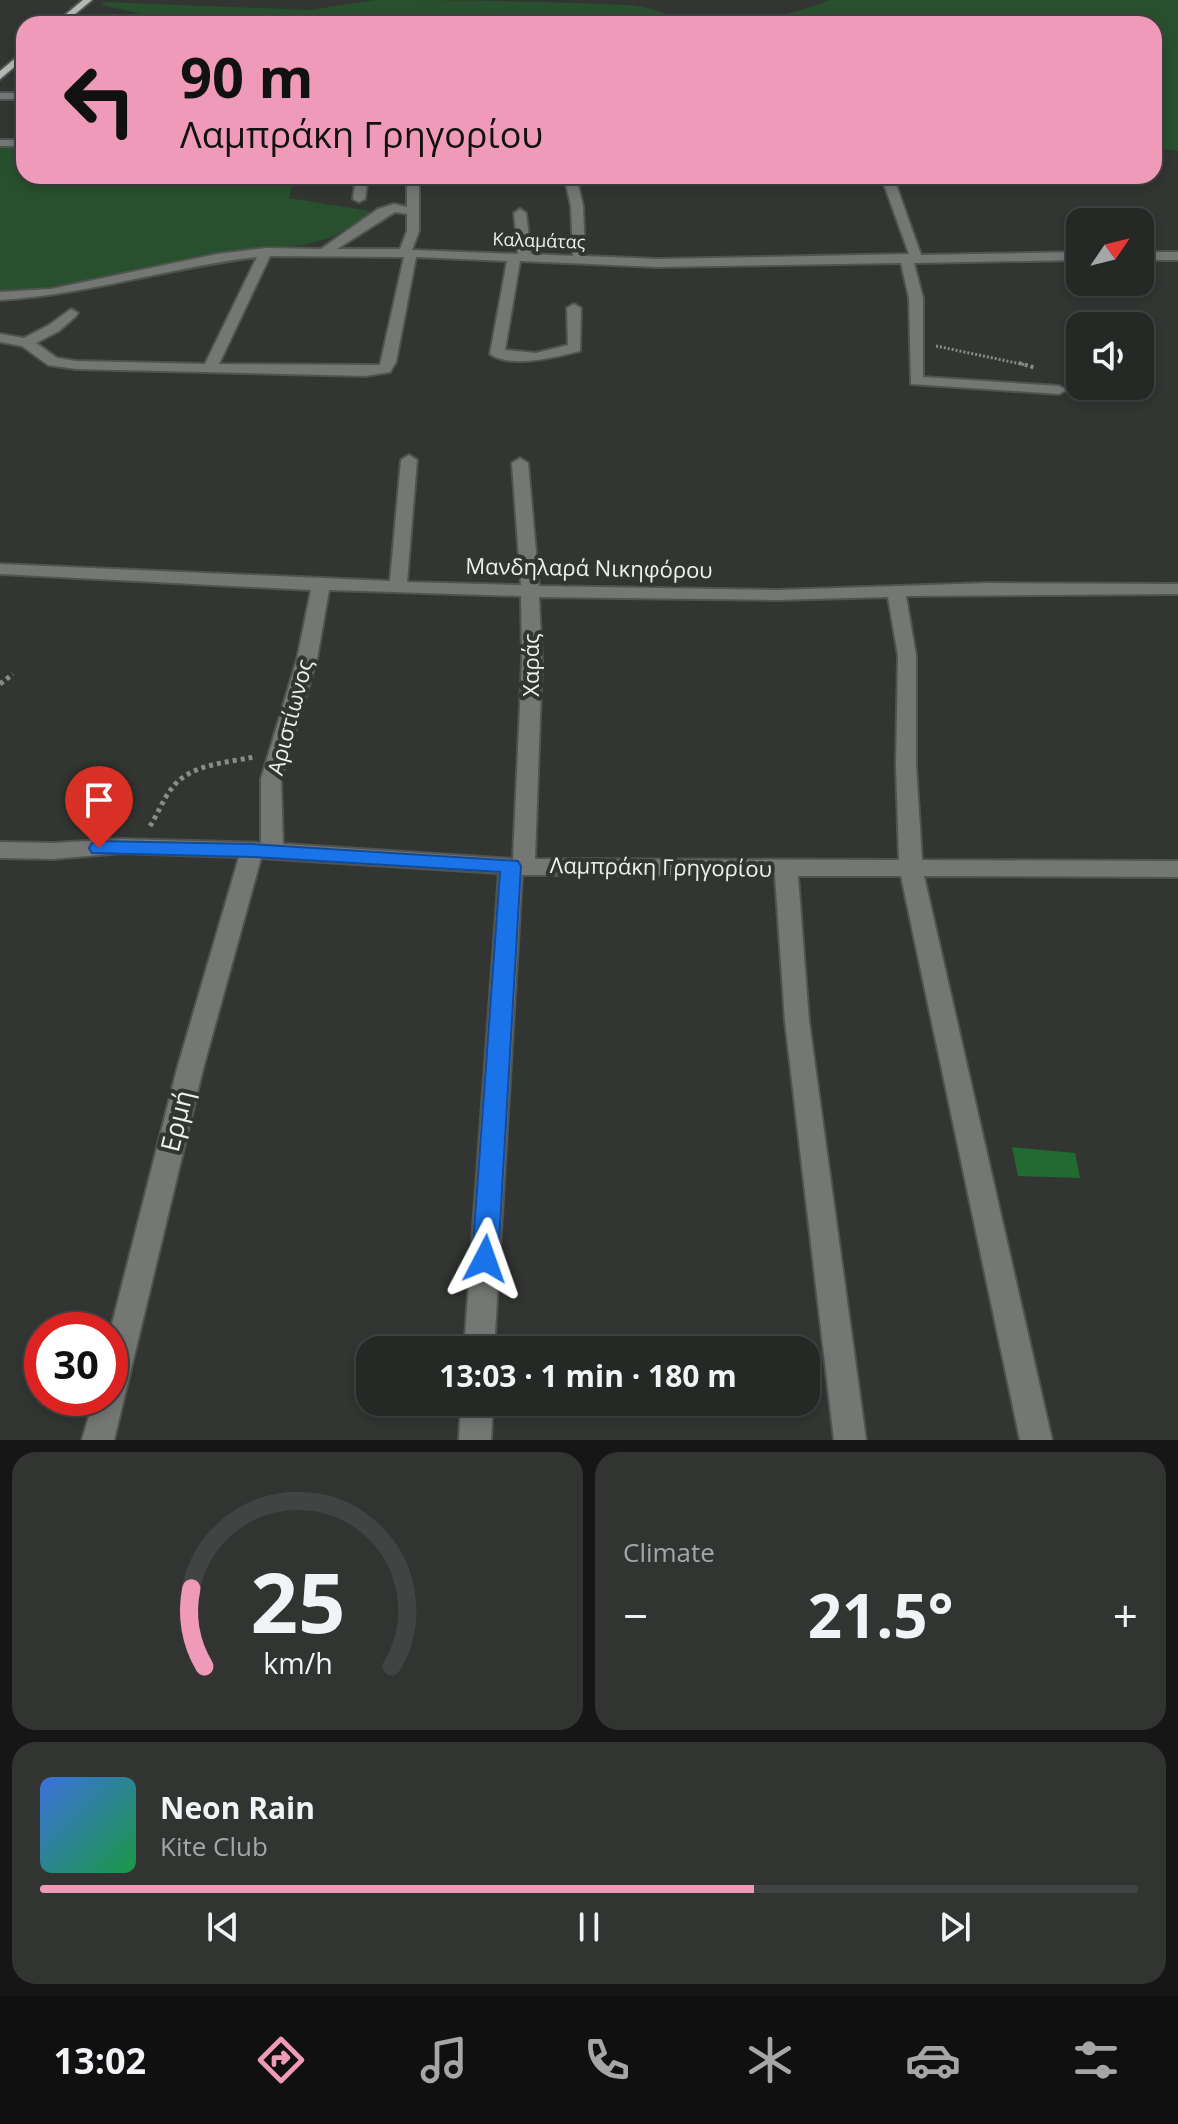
<!DOCTYPE html>
<meta charset="utf-8">
<style>
:root{--surface:#262826;--page:#323432;--text:#f1f3f6;--muted:#a4a6a7;--line:#424443;--accent:#ef9ab8}
body{margin:0;font-family:"Open Sans",sans-serif;background:var(--page);color:var(--text);height:100vh;display:flex;flex-direction:column;font-size:30px;white-space:nowrap}
*{box-sizing:border-box;margin:0}
p{font-size:26px;color:var(--muted)}
.icon{flex:none;width:44px;height:44px;fill:none;stroke:currentColor;stroke-width:2;stroke-linecap:round;stroke-linejoin:round}
.map{position:relative;height:1440px;overflow:hidden}
.drawer{display:flex;flex-direction:column;gap:12px;padding:12px;background:#151615;flex:1}
.drawer>*{flex:none}
.hud{position:absolute;left:16px;top:16px;width:1146px;height:168px;border-radius:24px;box-shadow:0 4px 12px #0003,0 0 0 2px var(--line);background:#ef9ab8;color:#111;overflow:hidden}
.needle{width:52px;rotate:55deg}
.controls{position:absolute;left:1066px;top:208px;display:grid;gap:16px}
.controls a{display:grid;place-items:center;width:88px;height:88px;border-radius:16px;background:var(--surface);box-shadow:0 4px 12px #0003,0 0 0 2px var(--line);font-size:40px}
.speed{position:absolute;left:24px;top:1312px;display:flex;gap:16px;font-size:40px;font-weight:700;text-align:center}
.speed>*{display:grid;place-content:center;width:104px;height:104px;border-radius:50%;background:var(--surface);box-shadow:0 4px 12px #0003,0 0 0 2px var(--line);line-height:1}
.speed .limit{border:12px solid #d22;background:#fff;color:#111}
.pin{position:absolute;display:grid;place-items:center;width:68px;height:68px;color:#fff;margin:-82px -34px;border-radius:50% 50% 50% 0;rotate:-45deg;box-shadow:0 0 8px #0007}
.pin .icon{rotate:45deg}
.me{position:absolute;width:88px;margin:-44px;rotate:4deg;stroke-linejoin:round;filter:drop-shadow(0 0 6px #0008)}
.turn{display:flex;align-items:center;gap:28px;height:168px;padding:0 32px;font-size:36px}
.turn .icon{width:104px;height:104px;stroke-width:2.5}
.turn b{display:block;font-size:56px;line-height:68px}
.big{font-size:60px;font-weight:700;line-height:1.1}
.drawer .tile{flex:1;display:flex;flex-direction:column;justify-content:center;gap:12px;min-width:0;padding:0 28px;border-radius:24px;background:var(--page)}
.drawer .dial{align-items:center;gap:0}
.dial svg{height:208px;overflow:visible;fill:none;stroke:var(--line);stroke-width:7;stroke-linecap:round;text-anchor:middle}
.dial text{fill:var(--text);stroke:none}
.song{display:flex;align-items:center;gap:24px}
.cover{width:96px;height:96px;border-radius:12px;background:linear-gradient(135deg,hsl(220 70% 55%),hsl(140 70% 35%))}
.played{height:8px;border-radius:4px;background:linear-gradient(90deg,var(--accent) 65%,var(--line) 65%)}
.keys{display:flex;justify-content:space-around;direction:ltr}
.heat{display:flex;justify-content:space-between;align-items:center;font-size:44px;direction:ltr}
.drawer .tiles{flex:1;display:grid;gap:12px;grid-template-columns:1fr 1fr}
.tile:last-child{grid-column:span 2}
.trip{position:absolute;left:356px;top:1336px;width:464px;height:80px;border-radius:24px;background:var(--surface);box-shadow:0 4px 12px #0003,0 0 0 2px var(--line);font-weight:700;line-height:80px;text-align:center}
.dock{display:flex;height:128px;justify-content:space-around;align-items:center;background:#0f100f;color:var(--muted)}
.dock .icon{width:56px;height:56px}
.dock .current{color:var(--accent)}
.dock b{font-size:36px;color:var(--text)}
.map>svg:first-child{display:block}
.green{fill:#28502e}
.water{fill:#216a31}
.lines{fill:none;stroke-linecap:round;stroke-linejoin:round}
.minor-casing{stroke:#505350;stroke-width:4}
.major-casing{stroke:#505350;stroke-width:4}
.path-far2{stroke:#8a8c8a;stroke-width:3;stroke-dasharray:2 2;stroke-linecap:butt}
.path-far1{stroke:#8a8c8a;stroke-width:4;stroke-dasharray:3 3;stroke-linecap:butt}
.path{stroke:#8a8c8a;stroke-width:5;stroke-dasharray:4 4;stroke-linecap:butt}
.minor{fill:#757775;fill-rule:evenodd}
.major{fill:#b5b8b5;fill-rule:evenodd}
.route{fill:#1a73e8;stroke:#114b97;stroke-width:2}
.labels{text-anchor:middle;stroke-width:8;stroke-linejoin:round;paint-order:stroke}
.far-street-label{font-size:18px;fill:#eef0ee;stroke:#323532}
.street-label{font-size:22px;fill:#eef0ee;stroke:#323532}
.near-street-label{font-size:26px;fill:#eef0ee;stroke:#323532}
</style>
<div class="map">
<svg width="1178" height="1440" viewBox="0 0 1178 1440">
<rect width="100%" height="100%" fill="#323532"/>
<g class="green">
<path d="M 374,0 C 458,0 542,1 626,5 C 649,6 668,16 691,19 C 736,26 789,17 829,0 L 1178,0 L 1178,151 L 1154,148 L 1154,24 L 184,24 L 102,5 L 104,2 L 310,10 Z"/>
<path d="M 24,144 L 24,176 L 295,176 L 289,198 L 370,211 L 364,218 L 330,238 L 303,245 L 234,251 L 57,288 L 0,290 L 0,145 Z"/>
</g>
<path class="water" d="M 1012,1147 L 1075,1153 L 1080,1178 L 1018,1176 Z"/>
<g class="lines">
<defs>
<g id="minor">
<rect x="0" y="93" width="24" height="6"/>
<rect x="0" y="140" width="24" height="6"/>
<path d="M 356,176 L 368,176 L 365,199 L 359,202 L 353,199 Z"/>
<path d="M 407,176 L 419,176 L 419,231 L 412,250 L 518,254 L 514,213 L 520,209 L 526,213 L 531,254 L 573,256 L 571,206 L 564,176 L 576,176 L 583,206 L 585,256 L 658,259 L 909,254 L 881,176 L 893,176 L 921,255 L 1080,252 L 1080,260 L 914,263 L 923,298 L 923,377 L 1059,386 L 1066,390 L 1059,394 L 911,384 L 909,298 L 901,263 L 658,267 L 520,261 L 505,350 L 536,353 L 568,345 L 567,308 L 574,304 L 581,308 L 580,351 C 556,357 511,369 490,354 L 507,261 L 416,257 L 396,362 L 390,372 L 365,376 L 76,369 L 48,365 L 22,346 L 0,342 L 0,334 L 24,338 L 49,325 L 71,309 L 78,313 L 76,316 L 59,331 L 36,343 L 57,358 L 76,361 L 205,364 L 257,257 C 171,267 87,295 0,300 L 0,292 L 51,289 L 217,254 L 266,248 L 321,249 L 378,209 L 394,204 L 407,207 ZM 395,212 L 407,214 L 407,231 L 400,249 L 337,249 ZM 270,256 L 404,257 L 380,365 L 219,364 Z"/>
<rect x="1140" y="252" width="38" height="8"/>
<path d="M 409,455 L 417,460 L 407,582 L 521,585 L 512,463 L 520,458 L 528,463 L 539,586 L 777,590 L 988,583 L 1178,584 L 1178,594 L 906,596 L 916,656 L 916,765 L 922,860 L 1178,861 L 1178,877 L 924,876 L 1052,1440 L 1020,1440 L 901,876 L 798,876 L 809,1021 L 866,1440 L 834,1440 L 785,1021 L 775,875 L 522,875 L 494,1350 L 464,1350 L 499,873 L 261,858 L 203,1069 L 114,1440 L 82,1440 L 94,1398 L 110,1398 L 110,1332 L 177,1069 L 239,857 L 122,853 L 53,859 L 0,858 L 0,842 L 53,843 L 122,839 L 261,843 L 261,779 L 297,659 L 311,590 L 0,574 L 0,564 L 390,581 L 401,460 ZM 329,590 L 521,596 L 522,662 L 513,859 L 283,844 L 281,779 L 317,659 ZM 539,597 L 777,600 L 888,597 L 898,656 L 896,765 L 899,860 L 535,859 L 542,662 Z"/>
<path d="M 461,1402 L 493,1402 L 491,1440 L 459,1440 Z"/>
</g>
<g id="major">
<path d="M 83,0 L 92,0 L 63,24 L 54,24 Z"/>
<path d="M 24,51 L 24,59 L 0,79 L 0,71 Z"/>
</g>
</defs>
<use href="#minor" class="minor-casing"/>
<use href="#major" class="major-casing"/>
<path class="path-far2" d="M 936,346 L 1026,365"/>
<path class="path-far1" d="M 1019,363 L 1036,368"/>
<g class="path">
<path d="M 0,684 L 13,674"/>
<path d="M 150,826 C 158,814 163,799 172,788 C 190,764 226,763 253,757"/>
</g>
<use href="#minor" class="minor"/>
<use href="#major" class="major"/>
</g>
<path class="route" d="M 99,841 L 252,844 L 518,861 L 521,866 L 498,1259 L 495,1267 L 485,1271 L 476,1267 L 472,1259 L 500,872 L 252,857 L 92,853 L 89,848 L 92,843 Z"/>
<g class="labels">
<g class="far-street-label">
<text transform="translate(539 241) rotate(2)" y="6">Καλαμάτας</text>
</g>
<g class="street-label">
<text transform="translate(589 568) rotate(1)" y="8">Μανδηλαρά Νικηφόρου</text>
<text transform="translate(531 665) rotate(-90)" y="8">Χαράς</text>
<text transform="translate(290 717) rotate(-75)" y="8">Αριστίωνος</text>
<text transform="translate(661 867) rotate(1)" y="8">Λαμπράκη Γρηγορίου</text>
</g>
<g class="near-street-label">
<text transform="translate(177 1121) rotate(-76)" y="9">Ερμή</text>
</g>
</g>
</svg>
<div class="controls">
<a><svg class="needle" viewBox="-14 -14 28 28"><path d="M0-13l5 13h-10z" fill="#e53935"/><path d="M0 13l5-13h-10z" fill="#a4a6a7"/></svg></a>
<a><svg class="icon" aria-label="sound" viewBox="0 0 24 24"><path d="M4 9h4l5-4v14l-5-4H4zM17 9q2 3 0 6"/></svg></a>
</div>
<div class="speed"><div class="limit">30</div></div>
<div class="pin" style="left:99px;top:848px;background:#d93025"><svg class="icon" aria-label="arrive" viewBox="0 0 24 24"><path d="M6 21V4h12l-3 4 3 4H6"/></svg></div>
<svg class="me" style="left:485px;top:1259px" viewBox="-20 -20 40 40"><path d="M0-17L14 15 0 8-14 15z" fill="#1a73e8" stroke="#fff" stroke-width="4"/></svg>
<div class="trip">13:03 · 1 min · 180 m</div>
<div class="hud">
<div class="turn"><svg class="icon" aria-label="left" viewBox="0 0 24 24"><path d="M17 20v-9H6M10 6l-5 5 5 5"/></svg><div><b>90 m</b>Λαμπράκη Γρηγορίου</div></div>
</div>
</div>
<section class="drawer">
<div class="tiles">
<div class="tile dial"><svg viewBox="0 0 100 80">
<path d="M14 69A42 42 0 1 1 86 69"/>
<path d="M14 69A42 42 0 0 1 9 39" stroke="#ef9ab8"/>
<text x="50" y="56" font-size="32" font-weight="700">25</text>
<text x="50" y="72" font-size="11">km/h</text>
</svg></div>
<div class="tile"><p>Climate</p>
<div class="heat"><a>−</a><b class="big">21.5°</b><a>+</a></div>
</div>
<div class="tile">
<div class="song"><i class="cover"></i><div><b>Neon Rain</b><p>Kite Club</p></div></div>
<div class="played"></div>
<div class="keys"><svg class="icon" aria-label="previous" viewBox="0 0 24 24"><path d="M18 5L8 12l10 7zM5 5v14"/></svg><svg class="icon" aria-label="pause" viewBox="0 0 24 24"><path d="M8 5v14M16 5v14"/></svg><svg class="icon" aria-label="next" viewBox="0 0 24 24"><path d="M6 5l10 7-10 7zM19 5v14"/></svg></div>
</div>
</div>
</section>
<nav class="dock">
<b>13:02</b>
<svg class="icon current" aria-label="directions" viewBox="0 0 24 24"><path d="M12 3l9 9-9 9-9-9zM9 14v-3h6M13 9l2 2-2 2"/></svg>
<svg class="icon" aria-label="music" viewBox="0 0 24 24"><path d="M9 18V5l10-2v13"/><circle cx="6" cy="18" r="3"/><circle cx="16" cy="16" r="3"/></svg>
<svg class="icon" aria-label="phone" viewBox="0 0 24 24"><path d="M5 4h4l2 5-3 2q2 4 5 5l2-3 5 2v4C11 20 4 13 5 4z"/></svg>
<svg class="icon" aria-label="climate" viewBox="0 0 24 24"><path d="M12 3v18M4 7l16 10M4 17L20 7"/></svg>
<svg class="icon" aria-label="car" viewBox="0 0 24 24"><path d="M5 17H2v-5l4-1 3-4h7l3 4 3 1v5h-3M9 17h6M6 11h13"/><circle cx="7" cy="17" r="2"/><circle cx="17" cy="17" r="2"/></svg>
<svg class="icon" aria-label="filters" viewBox="0 0 24 24"><path d="M4 7h16M4 17h16"/><circle cx="9" cy="7" r="2"/><circle cx="15" cy="17" r="2"/></svg>
</nav>
